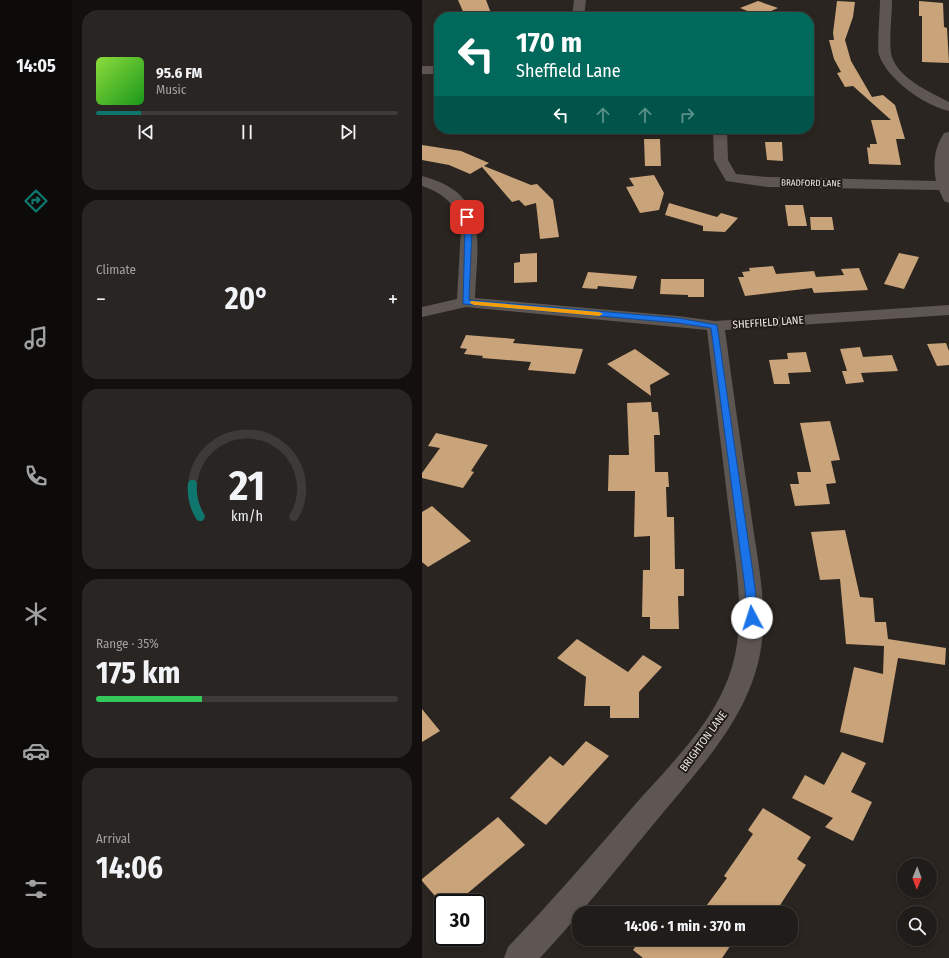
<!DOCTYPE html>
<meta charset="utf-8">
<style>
:root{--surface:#201c19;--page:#282522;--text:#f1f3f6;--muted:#a2a1a2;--line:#3d3a38;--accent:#0f766e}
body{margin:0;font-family:"Fira Sans Condensed",sans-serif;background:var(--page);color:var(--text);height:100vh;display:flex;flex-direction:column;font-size:15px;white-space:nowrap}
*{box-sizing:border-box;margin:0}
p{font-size:13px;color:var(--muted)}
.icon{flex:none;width:22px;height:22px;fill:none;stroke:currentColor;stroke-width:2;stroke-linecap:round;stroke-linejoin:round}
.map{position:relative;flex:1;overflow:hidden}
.side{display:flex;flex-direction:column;gap:10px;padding:10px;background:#120f0e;width:350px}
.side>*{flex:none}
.hud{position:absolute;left:12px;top:12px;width:380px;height:122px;border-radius:16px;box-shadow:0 2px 6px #0003,0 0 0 1px var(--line);background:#00695c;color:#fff;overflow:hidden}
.needle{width:26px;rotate:181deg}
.controls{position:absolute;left:475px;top:858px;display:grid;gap:8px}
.controls a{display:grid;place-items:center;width:40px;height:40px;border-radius:50%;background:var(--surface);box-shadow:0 2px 6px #0003,0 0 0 1px var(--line);font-size:20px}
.speed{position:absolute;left:12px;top:894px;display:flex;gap:8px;font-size:20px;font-weight:700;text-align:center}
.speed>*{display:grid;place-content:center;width:52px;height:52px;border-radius:50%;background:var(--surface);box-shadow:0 2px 6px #0003,0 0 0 1px var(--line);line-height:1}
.speed .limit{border:2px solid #111;border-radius:6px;background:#fff;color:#111}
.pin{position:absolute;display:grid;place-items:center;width:34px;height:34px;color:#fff;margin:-17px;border-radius:8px;box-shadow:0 2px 6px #0006}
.me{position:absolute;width:44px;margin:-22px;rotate:355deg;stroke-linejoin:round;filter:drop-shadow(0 0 3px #0008)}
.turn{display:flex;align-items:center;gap:14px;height:84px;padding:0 16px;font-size:18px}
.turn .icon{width:52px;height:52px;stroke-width:2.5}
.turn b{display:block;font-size:28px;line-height:34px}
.lanes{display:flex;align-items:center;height:38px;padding:0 16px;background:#0003;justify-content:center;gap:20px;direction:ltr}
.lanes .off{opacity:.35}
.big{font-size:30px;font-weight:700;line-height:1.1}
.side .widget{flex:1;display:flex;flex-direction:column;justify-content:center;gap:6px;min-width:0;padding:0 14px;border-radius:16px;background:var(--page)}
.side .dial{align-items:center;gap:0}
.dial svg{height:104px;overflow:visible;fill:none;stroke:var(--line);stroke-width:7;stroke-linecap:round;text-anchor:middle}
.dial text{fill:var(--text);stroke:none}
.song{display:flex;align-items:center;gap:12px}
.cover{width:48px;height:48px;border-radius:6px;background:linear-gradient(135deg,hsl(90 70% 55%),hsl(120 70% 35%))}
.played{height:4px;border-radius:2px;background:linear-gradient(90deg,var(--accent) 15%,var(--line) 15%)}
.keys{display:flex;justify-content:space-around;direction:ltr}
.heat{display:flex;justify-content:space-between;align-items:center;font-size:22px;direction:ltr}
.charge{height:6px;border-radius:3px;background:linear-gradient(90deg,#34c759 35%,var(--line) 0)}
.trip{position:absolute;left:150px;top:906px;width:226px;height:40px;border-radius:16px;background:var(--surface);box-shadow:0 2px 6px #0003,0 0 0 1px var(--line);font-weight:700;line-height:40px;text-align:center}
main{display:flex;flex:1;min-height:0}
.tab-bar{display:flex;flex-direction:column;width:72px;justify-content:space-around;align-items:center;background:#0d0b0a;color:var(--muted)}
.tab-bar .icon{width:28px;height:28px}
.tab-bar .selected{color:var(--accent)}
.tab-bar b{font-size:18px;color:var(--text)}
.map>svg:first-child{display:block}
.building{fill:#c9a379}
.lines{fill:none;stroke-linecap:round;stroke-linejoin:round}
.minor{fill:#5d5652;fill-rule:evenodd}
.route{fill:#1a73e8;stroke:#114b97}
.slow{fill:#f59e0b}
.labels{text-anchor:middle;stroke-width:4;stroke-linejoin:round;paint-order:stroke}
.far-street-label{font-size:9px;fill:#ede8e6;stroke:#221b18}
.street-label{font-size:11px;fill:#ede8e6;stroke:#221b18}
</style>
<main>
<nav class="tab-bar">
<b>14:05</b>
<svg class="icon selected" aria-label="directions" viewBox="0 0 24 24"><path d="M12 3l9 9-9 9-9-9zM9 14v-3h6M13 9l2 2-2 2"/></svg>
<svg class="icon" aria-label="music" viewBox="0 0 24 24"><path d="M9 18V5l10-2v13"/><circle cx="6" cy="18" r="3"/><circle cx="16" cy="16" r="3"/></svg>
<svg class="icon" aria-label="phone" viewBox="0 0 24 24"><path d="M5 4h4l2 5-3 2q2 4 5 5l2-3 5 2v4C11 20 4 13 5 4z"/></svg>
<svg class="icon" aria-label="climate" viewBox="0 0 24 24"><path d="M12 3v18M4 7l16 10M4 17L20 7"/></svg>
<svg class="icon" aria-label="car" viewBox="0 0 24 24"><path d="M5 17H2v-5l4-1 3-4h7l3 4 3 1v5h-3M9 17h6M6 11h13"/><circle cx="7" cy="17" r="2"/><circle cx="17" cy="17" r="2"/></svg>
<svg class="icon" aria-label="filters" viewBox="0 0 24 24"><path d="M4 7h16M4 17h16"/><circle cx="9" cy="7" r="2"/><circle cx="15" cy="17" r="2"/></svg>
</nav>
<section class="side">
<div class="widget">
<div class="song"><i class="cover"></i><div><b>95.6 FM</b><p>Music</p></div></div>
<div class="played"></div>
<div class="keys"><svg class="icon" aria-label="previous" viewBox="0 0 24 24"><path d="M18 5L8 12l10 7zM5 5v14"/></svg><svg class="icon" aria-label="pause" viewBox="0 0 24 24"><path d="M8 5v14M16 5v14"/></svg><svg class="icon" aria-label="next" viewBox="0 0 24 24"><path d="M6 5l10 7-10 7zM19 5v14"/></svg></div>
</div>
<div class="widget"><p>Climate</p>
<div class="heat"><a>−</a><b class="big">20°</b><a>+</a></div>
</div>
<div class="widget dial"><svg viewBox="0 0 100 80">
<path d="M14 69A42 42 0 1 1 86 69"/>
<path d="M14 69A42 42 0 0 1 8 44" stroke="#0f766e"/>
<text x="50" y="56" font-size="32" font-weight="700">21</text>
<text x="50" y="72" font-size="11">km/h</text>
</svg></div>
<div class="widget"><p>Range · 35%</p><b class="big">175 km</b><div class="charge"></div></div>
<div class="widget"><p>Arrival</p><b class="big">14:06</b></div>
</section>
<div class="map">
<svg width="527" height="958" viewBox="0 0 527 958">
<rect width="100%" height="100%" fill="#2b2521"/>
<g class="building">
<path d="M 36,0 L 64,0 L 69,13 L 43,16 Z"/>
<path d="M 336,1 L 356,8 L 338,16 L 318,8 Z"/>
<path d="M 415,1 L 433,2 L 431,17 L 423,40 L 429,61 L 450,97 L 461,95 L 473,105 L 483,139 L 474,139 L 479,165 L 447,164 L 445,147 L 448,148 L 448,144 L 455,144 L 449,120 L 469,120 L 431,86 L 423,87 L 415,73 L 419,72 L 412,59 L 407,40 L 412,40 L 411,33 Z"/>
<path d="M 497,1 L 521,3 L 522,27 L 525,28 L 527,63 L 500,62 L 500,16 L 497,16 Z"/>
<path d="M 222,139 L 238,139 L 239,166 L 223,166 Z"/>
<path d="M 343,142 L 360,142 L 361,161 L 345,160 Z"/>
<path d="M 0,145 L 39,151 L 67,163 L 62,166 L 109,185 L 115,184 L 131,200 L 137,237 L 118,239 L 114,203 L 103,206 L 97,200 L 90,202 L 60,167 L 48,174 L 27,165 L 0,160 Z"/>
<path d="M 232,175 L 242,193 L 237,210 L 218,213 L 204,187 L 212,186 L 207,178 Z"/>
<path d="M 247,203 L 295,217 L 299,213 L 316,218 L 303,232 L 281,231 L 281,226 L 243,215 Z"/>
<path d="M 363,205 L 381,205 L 385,226 L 366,226 Z"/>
<path d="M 388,217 L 410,217 L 412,230 L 389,230 Z"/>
<path d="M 115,253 L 115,282 L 92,283 L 92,263 L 98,262 L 98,254 Z"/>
<path d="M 477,253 L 497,257 L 482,289 L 462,284 Z"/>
<path d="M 351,266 L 354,274 L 392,271 L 394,277 L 422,275 L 419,269 L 437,268 L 446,290 L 392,293 L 390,288 L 323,296 L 316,277 L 322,277 L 320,272 L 328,271 L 327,268 Z"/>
<path d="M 166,272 L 215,276 L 211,289 L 176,286 L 175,289 L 160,288 Z"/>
<path d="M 239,279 L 282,279 L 282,297 L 266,297 L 266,295 L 238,294 Z"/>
<path d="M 44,335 L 93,339 L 91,343 L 161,349 L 153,374 L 106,370 L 109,362 L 60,358 L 61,356 L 42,354 L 45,349 L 38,348 Z"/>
<path d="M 524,343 L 527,351 L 527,365 L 515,366 L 505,344 Z"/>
<path d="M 438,347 L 441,357 L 470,355 L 476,371 L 439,373 L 442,382 L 424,384 L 420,371 L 425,371 L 418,349 Z"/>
<path d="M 213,349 L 248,374 L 228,385 L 229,396 L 185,364 Z"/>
<path d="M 384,352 L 389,372 L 366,373 L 368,384 L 352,384 L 347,360 L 366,359 L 365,353 Z"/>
<path d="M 229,402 L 230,412 L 236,412 L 238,435 L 232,435 L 233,472 L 246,472 L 247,487 L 244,487 L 245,517 L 252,517 L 253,569 L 262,569 L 262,596 L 256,596 L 257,629 L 228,629 L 228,617 L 220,617 L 221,570 L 228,570 L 228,536 L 212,537 L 213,491 L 186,491 L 187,455 L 207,455 L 205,403 Z"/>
<path d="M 408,421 L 418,460 L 409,461 L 414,483 L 404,484 L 408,504 L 373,506 L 368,484 L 377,484 L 375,472 L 389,472 L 378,423 Z"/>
<path d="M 14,433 L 66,445 L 49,471 L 52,472 L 41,488 L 0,478 L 0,473 L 18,448 L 6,446 Z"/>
<path d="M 10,506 L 49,541 L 6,567 L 0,562 L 0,512 Z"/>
<path d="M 423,530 L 438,597 L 451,598 L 453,622 L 464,622 L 466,639 L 524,648 L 523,665 L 476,658 L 461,743 L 418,732 L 432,667 L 461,674 L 462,646 L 424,644 L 418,579 L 398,580 L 389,532 Z"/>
<path d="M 155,639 L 206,672 L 221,655 L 240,667 L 217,692 L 217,718 L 188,718 L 188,706 L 162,706 L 164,677 L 135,658 Z"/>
<path d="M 0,709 L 18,731 L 0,742 Z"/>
<path d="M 164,741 L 187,756 L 124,825 L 88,798 L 128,756 L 141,766 Z"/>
<path d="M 420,752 L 444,763 L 429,792 L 450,802 L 431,841 L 403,827 L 411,818 L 370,798 L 383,775 L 402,785 Z"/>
<path d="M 341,808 L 389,837 L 375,859 L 384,865 L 353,913 L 279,913 L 305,878 L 302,876 L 331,834 L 326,830 Z"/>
<path d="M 76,817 L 103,845 L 34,903 L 19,903 L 0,881 L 0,879 Z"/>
<path d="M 219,939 L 313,939 L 300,958 L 221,958 L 211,950 Z"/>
</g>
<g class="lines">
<g class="minor">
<path d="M 152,0 L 164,0 L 162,17 L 150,17 Z"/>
<path d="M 458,0 L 470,0 C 470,16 467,38 469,53 C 473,77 508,92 527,102 L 527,111 C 502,105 466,80 457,55 C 455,47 458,11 458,0 Z"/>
<rect x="0" y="66" width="17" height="8"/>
<path d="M 291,129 L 305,129 L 306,160 L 314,174 L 346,177 L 514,181 C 511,164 512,148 522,133 L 527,132 L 527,203 L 522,201 L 517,190 L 346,187 L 304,181 L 292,160 Z"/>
<path d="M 0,176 C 69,194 55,242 53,298 L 256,316 L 293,321 L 527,305 L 527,315 L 303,330 C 311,391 320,452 329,513 C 335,559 347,607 338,654 C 325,722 272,774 230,826 C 193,871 157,916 118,958 L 82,958 L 86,947 C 129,902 170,855 210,808 C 250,762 300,717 313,655 C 323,608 313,559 307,512 C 300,451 292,391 285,330 L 44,307 L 0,317 L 0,307 L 35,299 L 39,228 C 34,204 23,194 0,186 Z"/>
</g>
</g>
<path class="route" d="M 45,215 L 49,217 L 50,228 L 47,300 L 256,318 L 295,325 L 333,588 L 335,618 L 334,621 L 326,621 L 325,618 L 323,588 L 289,328 L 256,323 L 41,304 L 43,228 L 42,217 Z"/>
<path class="slow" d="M 49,301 L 177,312 L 181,314 L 177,316 L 52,305 L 48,303 Z"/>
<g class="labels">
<g class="far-street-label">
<text transform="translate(389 183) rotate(1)" y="3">BRADFORD LANE</text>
</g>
<g class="street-label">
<text transform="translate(346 322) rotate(-4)" y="4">SHEFFIELD LANE</text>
<text transform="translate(281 741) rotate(-54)" y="4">BRIGHTON LANE</text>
</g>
</g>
</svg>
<div class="controls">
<a><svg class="needle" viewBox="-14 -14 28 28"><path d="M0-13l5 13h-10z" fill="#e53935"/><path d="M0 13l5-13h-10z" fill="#a2a1a2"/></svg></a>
<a><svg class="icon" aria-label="search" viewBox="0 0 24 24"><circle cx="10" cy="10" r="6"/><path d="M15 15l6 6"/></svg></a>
</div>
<div class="speed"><div class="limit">30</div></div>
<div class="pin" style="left:45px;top:217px;background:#d93025"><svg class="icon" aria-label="arrive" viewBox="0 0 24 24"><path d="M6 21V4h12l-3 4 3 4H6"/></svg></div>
<svg class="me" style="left:330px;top:618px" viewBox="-20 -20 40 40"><circle r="19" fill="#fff"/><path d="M0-13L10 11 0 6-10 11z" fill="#1a73e8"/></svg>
<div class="trip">14:06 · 1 min · 370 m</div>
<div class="hud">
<div class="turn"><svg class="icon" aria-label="left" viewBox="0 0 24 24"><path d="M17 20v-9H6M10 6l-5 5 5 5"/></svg><div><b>170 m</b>Sheffield Lane</div></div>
<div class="lanes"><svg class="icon" aria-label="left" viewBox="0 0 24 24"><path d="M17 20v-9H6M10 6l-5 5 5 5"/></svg><svg class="icon off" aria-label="ahead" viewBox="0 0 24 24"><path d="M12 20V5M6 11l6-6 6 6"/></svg><svg class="icon off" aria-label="ahead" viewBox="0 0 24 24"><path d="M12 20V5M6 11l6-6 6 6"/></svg><svg class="icon off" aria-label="right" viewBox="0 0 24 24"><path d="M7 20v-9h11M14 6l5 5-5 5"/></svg></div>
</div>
</div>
</main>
